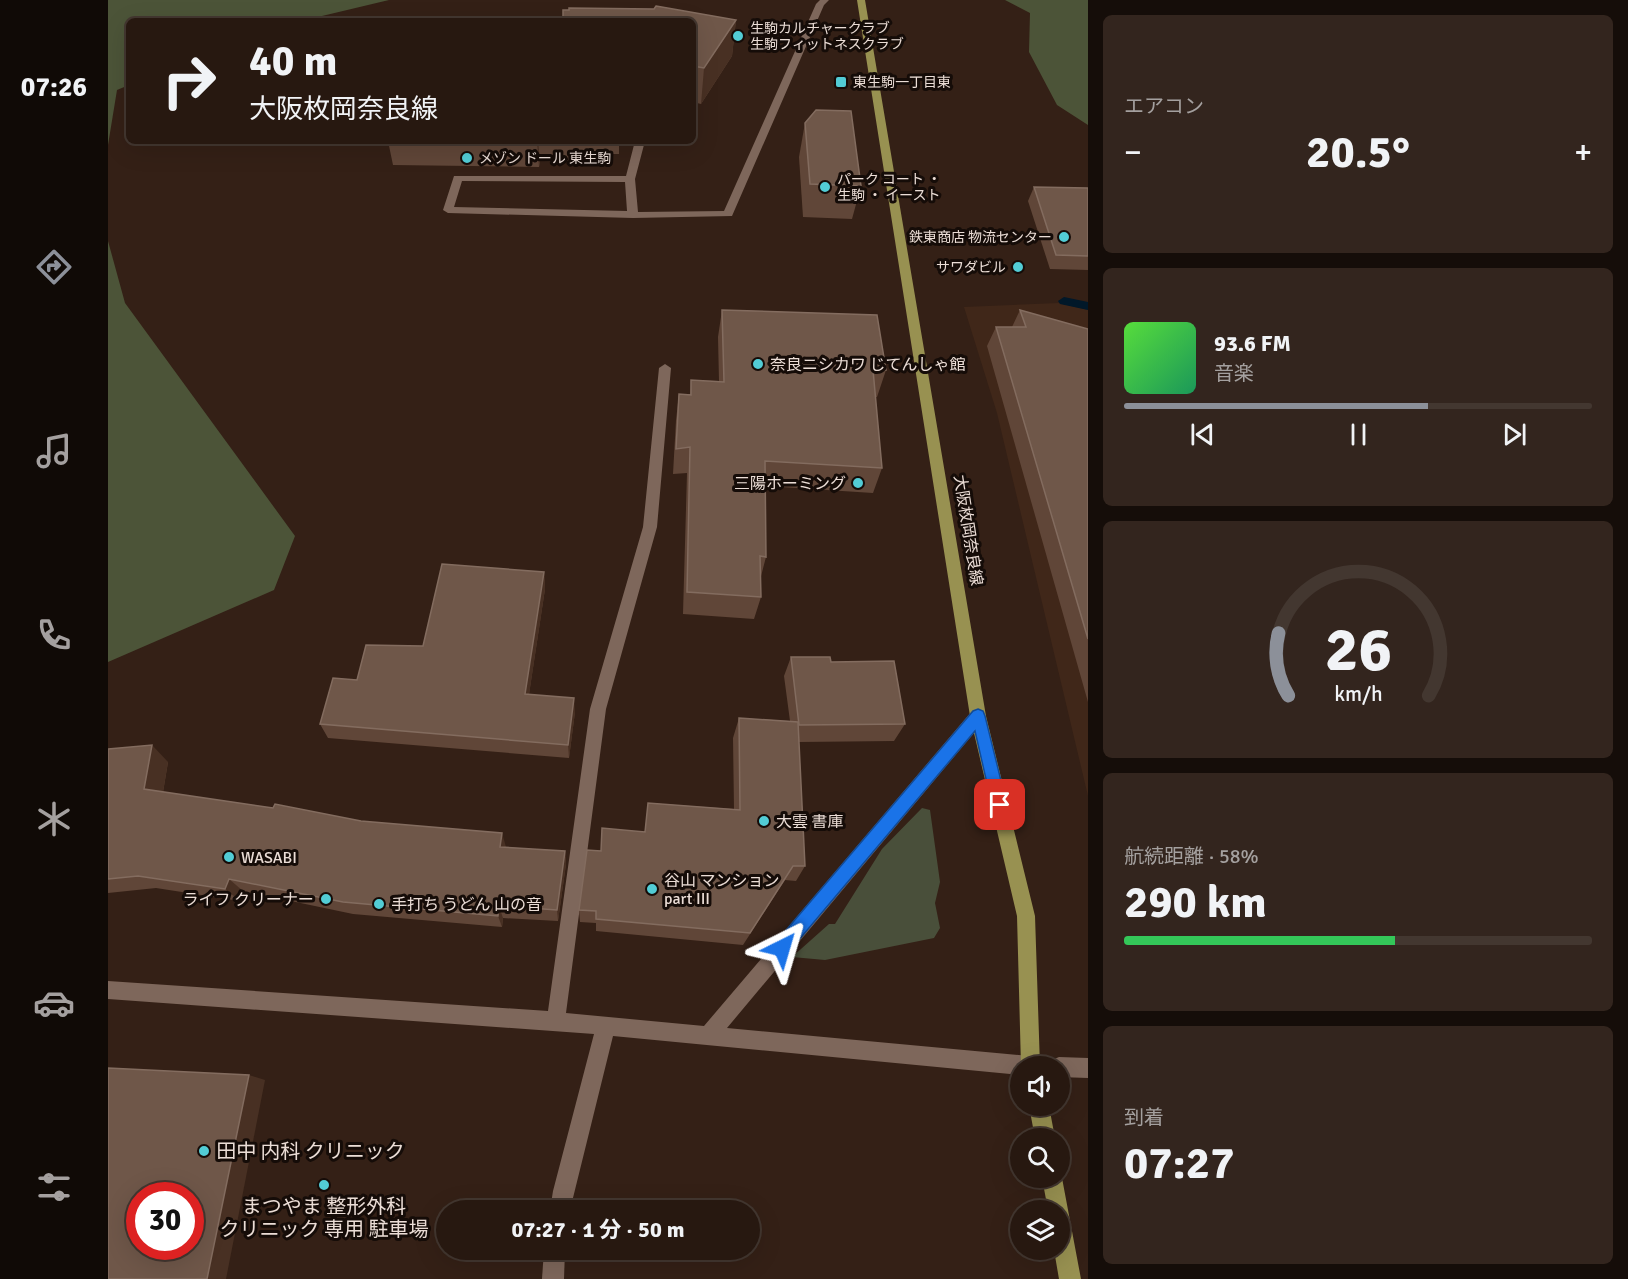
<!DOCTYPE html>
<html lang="ja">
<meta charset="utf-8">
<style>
:root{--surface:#271810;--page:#33251e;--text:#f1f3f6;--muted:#a4a09f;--line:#433730;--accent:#8c9099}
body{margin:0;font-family:Signika,"Noto Sans JP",sans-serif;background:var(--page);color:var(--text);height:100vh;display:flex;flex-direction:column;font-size:22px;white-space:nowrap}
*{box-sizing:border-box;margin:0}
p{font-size:20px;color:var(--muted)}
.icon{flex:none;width:33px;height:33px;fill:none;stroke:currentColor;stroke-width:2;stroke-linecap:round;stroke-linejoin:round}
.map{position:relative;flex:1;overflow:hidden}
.sheet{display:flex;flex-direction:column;gap:15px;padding:15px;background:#150d09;width:540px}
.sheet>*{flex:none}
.hud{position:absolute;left:18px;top:18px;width:570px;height:126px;border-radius:9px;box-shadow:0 6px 24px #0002,0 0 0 2px var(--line);background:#271810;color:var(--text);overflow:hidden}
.fabs{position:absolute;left:902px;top:1056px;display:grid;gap:12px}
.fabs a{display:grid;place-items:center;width:60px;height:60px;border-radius:50%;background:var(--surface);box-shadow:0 6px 24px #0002,0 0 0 2px var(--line);font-size:30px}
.speed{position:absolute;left:18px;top:1182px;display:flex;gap:12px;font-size:30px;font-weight:700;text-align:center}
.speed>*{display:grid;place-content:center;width:78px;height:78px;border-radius:50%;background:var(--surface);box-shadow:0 6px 24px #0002,0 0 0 2px var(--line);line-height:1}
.speed .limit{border:9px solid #d22;background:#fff;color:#111}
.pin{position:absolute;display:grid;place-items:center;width:51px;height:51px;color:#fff;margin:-26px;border-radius:12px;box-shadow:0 3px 9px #0006}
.me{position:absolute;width:66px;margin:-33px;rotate:40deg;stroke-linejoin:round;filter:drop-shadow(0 0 4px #0008)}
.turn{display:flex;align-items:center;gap:21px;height:126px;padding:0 24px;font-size:27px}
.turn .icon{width:78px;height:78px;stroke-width:2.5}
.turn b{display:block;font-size:42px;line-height:51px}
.big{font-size:45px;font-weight:700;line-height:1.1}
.sheet .tile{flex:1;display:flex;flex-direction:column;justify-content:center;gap:9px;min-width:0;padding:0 21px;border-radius:9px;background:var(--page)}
.sheet .dial{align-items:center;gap:0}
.dial svg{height:156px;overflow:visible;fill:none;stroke:var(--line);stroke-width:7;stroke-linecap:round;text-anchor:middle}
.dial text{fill:var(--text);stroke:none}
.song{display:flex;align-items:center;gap:18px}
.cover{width:72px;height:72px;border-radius:9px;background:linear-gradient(135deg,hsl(110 70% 55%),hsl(150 70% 35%))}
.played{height:6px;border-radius:3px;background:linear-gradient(90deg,var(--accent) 65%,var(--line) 65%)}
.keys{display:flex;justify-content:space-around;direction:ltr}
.heat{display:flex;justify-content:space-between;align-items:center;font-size:33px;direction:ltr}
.charge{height:9px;border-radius:4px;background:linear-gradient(90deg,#34c759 58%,var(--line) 0)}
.trip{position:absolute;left:328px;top:1200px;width:324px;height:60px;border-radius:30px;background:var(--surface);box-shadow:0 6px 24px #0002,0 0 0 2px var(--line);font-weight:700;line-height:60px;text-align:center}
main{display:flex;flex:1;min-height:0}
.tabs{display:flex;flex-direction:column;width:108px;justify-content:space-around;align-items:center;background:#100a06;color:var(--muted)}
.tabs .icon{width:42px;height:42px}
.tabs .on{color:var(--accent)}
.tabs b{font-size:27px;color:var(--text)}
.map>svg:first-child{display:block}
.built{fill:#402719}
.green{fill:#494f3a}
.forest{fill:#4c5438}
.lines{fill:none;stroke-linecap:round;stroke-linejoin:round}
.stream{fill:#011829;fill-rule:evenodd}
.minor{fill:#7e675b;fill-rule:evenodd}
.major{fill:#989151;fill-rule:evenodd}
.wall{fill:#604638}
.shaded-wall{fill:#483023}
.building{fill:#6f5749;stroke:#836c5f;stroke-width:1.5;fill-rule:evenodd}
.route{fill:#1a73e8;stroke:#114b97;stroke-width:1.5}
.poi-dot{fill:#52ccd5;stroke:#150c08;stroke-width:2}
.labels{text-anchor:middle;stroke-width:6;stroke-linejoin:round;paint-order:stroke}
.far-poi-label{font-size:14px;fill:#ebddd6;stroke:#150c08;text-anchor:start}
.poi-label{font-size:16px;fill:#ebddd6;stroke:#150c08;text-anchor:start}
.street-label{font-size:16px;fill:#ebddd6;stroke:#150c08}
.near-poi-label{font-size:20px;fill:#ebddd6;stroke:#150c08;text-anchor:start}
</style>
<main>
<nav class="tabs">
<b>07:26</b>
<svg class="icon on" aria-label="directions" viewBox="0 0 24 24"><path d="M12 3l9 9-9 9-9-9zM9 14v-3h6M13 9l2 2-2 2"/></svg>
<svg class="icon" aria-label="music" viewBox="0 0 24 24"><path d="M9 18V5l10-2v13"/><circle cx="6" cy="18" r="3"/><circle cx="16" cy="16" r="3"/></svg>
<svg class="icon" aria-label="phone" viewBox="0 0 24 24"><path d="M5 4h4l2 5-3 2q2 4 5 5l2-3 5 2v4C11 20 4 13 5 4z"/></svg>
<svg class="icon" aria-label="climate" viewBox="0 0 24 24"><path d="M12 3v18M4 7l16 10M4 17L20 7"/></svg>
<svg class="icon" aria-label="car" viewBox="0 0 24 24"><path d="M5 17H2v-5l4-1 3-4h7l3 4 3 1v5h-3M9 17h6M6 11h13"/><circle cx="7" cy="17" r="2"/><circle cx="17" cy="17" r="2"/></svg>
<svg class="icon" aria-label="filters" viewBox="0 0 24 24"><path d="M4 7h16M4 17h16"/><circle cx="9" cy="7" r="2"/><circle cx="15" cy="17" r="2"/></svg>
</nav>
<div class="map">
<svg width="980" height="1279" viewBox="0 0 980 1279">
<rect width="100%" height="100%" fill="#342016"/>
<path class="built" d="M 951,303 L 980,310 L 980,796 L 889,413 L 856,307 Z"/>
<path class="green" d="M 814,808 L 822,810 L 832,882 L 827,903 L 832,928 L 826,938 L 717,960 L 684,957 L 721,924 L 727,924 L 774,849 Z"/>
<g class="forest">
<path d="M 0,0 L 281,0 L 193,21 L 21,21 L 21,85 L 9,90 L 0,145 Z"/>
<path d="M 897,0 L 980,0 L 980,125 L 949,105 L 921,52 L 922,13 Z"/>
<path d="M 0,241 L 17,303 L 187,536 L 166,590 L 0,662 Z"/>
</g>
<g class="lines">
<path class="stream" d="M 956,297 L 980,302 L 980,310 L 952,304 L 950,301 Z"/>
<g class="minor">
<path d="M 712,0 L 721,0 L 716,5 L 624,216 L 525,218 L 340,213 L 335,210 L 346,176 L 518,176 L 527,141 L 537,141 L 527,179 L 530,212 L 616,211 L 708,4 ZM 354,181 L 517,182 L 519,211 L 346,207 Z"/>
<path d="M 557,364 L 563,368 L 549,527 L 498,709 L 458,1013 L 596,1026 L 864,711 L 870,709 L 876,711 L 878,716 L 876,721 L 619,1028 L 922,1056 L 929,1059 L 932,1066 L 912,1066 L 912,1075 L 505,1036 L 462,1210 L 442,1210 L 445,1191 L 486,1034 L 0,999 L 0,981 L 440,1011 L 482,709 L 535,527 L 551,368 Z"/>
<path d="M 951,1057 L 980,1058 L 980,1078 L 951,1077 L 951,1066 L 942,1066 L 944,1060 Z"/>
<path d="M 436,1250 L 457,1250 L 456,1279 L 434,1279 Z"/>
</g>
<g class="major">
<path d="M 749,0 L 757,0 L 878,716 L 927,916 L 932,1066 L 913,1066 L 909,916 L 862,716 Z"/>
<path d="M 921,1106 L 941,1106 L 947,1138 L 927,1138 Z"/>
<path d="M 951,1171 L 954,1178 L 973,1279 L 951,1279 L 946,1250 L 951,1250 L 951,1210 L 940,1210 L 934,1178 L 951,1178 Z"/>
</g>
</g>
<g class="wall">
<path d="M 548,6 L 628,20 L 624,56 L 593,104 L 585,102 L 585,21 L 442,21 L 442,19 L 455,19 L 455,10 L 461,10 L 461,8 L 546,9 Z"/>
<path d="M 697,123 L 753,186 L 744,219 L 695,217 L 691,157 Z"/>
<path d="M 280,141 L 511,141 L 511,154 L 497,154 L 496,162 L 432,161 L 431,167 L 285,165 Z"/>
<path d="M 926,187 L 980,188 L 980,270 L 942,269 L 920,201 Z"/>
<path d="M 614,310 L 778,370 L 769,397 L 767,397 L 774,468 L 765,493 L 657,486 L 658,557 L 652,580 L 653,597 L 646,619 L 575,614 L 579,473 L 565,474 L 568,420 L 571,394 L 582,394 L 583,380 L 611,381 L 610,337 Z"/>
<path d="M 912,310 L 980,329 L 980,702 L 879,346 L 888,327 L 904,327 Z"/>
<path d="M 436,572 L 437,589 L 421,694 L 467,712 L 461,758 L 220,738 L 212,724 L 315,646 Z"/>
<path d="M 683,657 L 723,662 L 797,724 L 786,741 L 691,742 L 697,866 L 688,881 L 677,880 L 635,945 L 488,931 L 488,923 L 472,922 L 471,910 L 493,851 L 537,832 L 540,803 L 626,809 L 625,738 L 631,718 L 682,721 L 676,676 Z"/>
<path d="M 0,749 L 60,762 L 55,792 L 253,821 L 398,847 L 457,851 L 458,864 L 450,921 L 395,918 L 394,927 L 245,914 L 135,891 L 132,901 L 48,888 L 0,893 Z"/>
</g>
<g class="shaded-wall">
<path d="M 628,20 L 624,56 L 593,104 L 596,68 Z"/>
<path d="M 429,141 L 430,141 L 432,161 L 431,167 Z"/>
<path d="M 436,572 L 437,589 L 419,708 L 417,694 Z"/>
<path d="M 466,698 L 467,712 L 461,758 L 460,745 Z"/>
<path d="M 44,745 L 60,762 L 53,804 L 36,789 Z"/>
<path d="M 394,833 L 398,847 L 392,847 Z"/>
<path d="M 457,851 L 458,864 L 450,921 L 449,910 Z"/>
<path d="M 121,879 L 135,891 L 132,901 L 117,889 Z"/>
<path d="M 391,906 L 395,918 L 394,927 L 390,916 Z"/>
<path d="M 141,1075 L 157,1080 L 118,1279 L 99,1279 Z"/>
</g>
<g class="building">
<path d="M 548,6 L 628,20 L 596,68 L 585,66 L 585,21 L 442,21 L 442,19 L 455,19 L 455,10 L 461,10 L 461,8 L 546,9 Z"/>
<path d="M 708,110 L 743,111 L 753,186 L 702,184 L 697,123 Z"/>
<path d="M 926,187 L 980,188 L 980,256 L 948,255 Z"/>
<path d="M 614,310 L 769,315 L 778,370 L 765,370 L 774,468 L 657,461 L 658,557 L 652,556 L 653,597 L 579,592 L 582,447 L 568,449 L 571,394 L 583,395 L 583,380 L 616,382 Z"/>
<path d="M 912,310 L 980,329 L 980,639 L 888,327 L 918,327 Z"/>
<path d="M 334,564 L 436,572 L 417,694 L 466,698 L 460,745 L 212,724 L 225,678 L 249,680 L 258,645 L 315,646 Z"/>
<path d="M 683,657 L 722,657 L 723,662 L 786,661 L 797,724 L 691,725 Z"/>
<path d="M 631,718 L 690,722 L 697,866 L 685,866 L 642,933 L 488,919 L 488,911 L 471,910 L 479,850 L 493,851 L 494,828 L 537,832 L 540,803 L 632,810 Z"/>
<path d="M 44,745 L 36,789 L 165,808 L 167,804 L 253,821 L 394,833 L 392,847 L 457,851 L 449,910 L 391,906 L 390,916 L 235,902 L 121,879 L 117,889 L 30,876 L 0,879 L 0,749 Z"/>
<path d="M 0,1068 L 141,1075 L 99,1279 L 0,1279 ZM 32,1196 L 82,1196 L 82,1246 L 32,1246 Z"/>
</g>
<path class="route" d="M 870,709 L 875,711 L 877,716 L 899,805 L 897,810 L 892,812 L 886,810 L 884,805 L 867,731 L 679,954 L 674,956 L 668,954 L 665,948 L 668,942 L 865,711 Z"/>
<g class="poi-dot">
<circle cx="630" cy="36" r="6"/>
<rect x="727" y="76" width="12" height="12" rx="3"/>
<circle cx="359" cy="158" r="6"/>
<circle cx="717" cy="187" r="6"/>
<circle cx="956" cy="237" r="6"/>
<circle cx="910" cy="267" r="6"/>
<circle cx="650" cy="364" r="6"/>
<circle cx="750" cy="483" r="6"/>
<circle cx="656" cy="821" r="6"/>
<circle cx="121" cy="857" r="6"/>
<circle cx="544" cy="889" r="6"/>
<circle cx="218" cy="899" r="6"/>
<circle cx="271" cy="904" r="6"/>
<circle cx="96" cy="1151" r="6"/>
<circle cx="216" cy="1185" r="6"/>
</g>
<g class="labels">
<g class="far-poi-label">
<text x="642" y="33">生駒カルチャークラブ<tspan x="642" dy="16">生駒フィットネスクラブ</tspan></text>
<text x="745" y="87">東生駒一丁目東</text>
<text x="371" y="163">メゾン ドール 東生駒</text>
<text x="729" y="184">パーク コート ・<tspan x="729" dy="16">生駒 ・ イースト</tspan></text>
<text x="944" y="242" text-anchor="end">鉄東商店 物流センター</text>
<text x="898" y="272" text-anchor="end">サワダビル</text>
</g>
<g class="poi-label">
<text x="662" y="370">奈良ニシカワ じてんしゃ館</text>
<text x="738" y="489" text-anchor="end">三陽ホーミング</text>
<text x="668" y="827">大雲 書庫</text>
<text x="133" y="863">WASABI</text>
<text x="556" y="886">谷山 マンション<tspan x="556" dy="18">part III</tspan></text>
<text x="206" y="905" text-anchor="end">ライフ クリーナー</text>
<text x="283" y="910">手打ち うどん 山の音</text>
</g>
<g class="street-label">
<text transform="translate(861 530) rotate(81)" y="6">大阪枚岡奈良線</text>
</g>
<g class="near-poi-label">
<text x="108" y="1158">田中 内科 クリニック</text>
<text x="216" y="1213" text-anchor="middle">まつやま 整形外科<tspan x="216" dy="23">クリニック 専用 駐車場</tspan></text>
</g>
</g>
</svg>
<div class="fabs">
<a><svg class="icon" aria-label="sound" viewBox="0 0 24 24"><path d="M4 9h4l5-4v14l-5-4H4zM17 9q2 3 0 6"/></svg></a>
<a><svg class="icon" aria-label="search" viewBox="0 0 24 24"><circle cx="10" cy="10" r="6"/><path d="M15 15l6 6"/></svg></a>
<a><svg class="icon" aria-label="layers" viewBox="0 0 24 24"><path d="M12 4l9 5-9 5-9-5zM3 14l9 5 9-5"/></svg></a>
</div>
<div class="speed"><div class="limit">30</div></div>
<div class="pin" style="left:892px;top:805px;background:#d93025"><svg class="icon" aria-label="arrive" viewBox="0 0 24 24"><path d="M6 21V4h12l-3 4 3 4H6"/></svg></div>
<svg class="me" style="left:674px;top:948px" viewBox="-20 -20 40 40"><path d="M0-17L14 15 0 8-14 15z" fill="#1a73e8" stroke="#fff" stroke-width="4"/></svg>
<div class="trip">07:27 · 1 分 · 50 m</div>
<div class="hud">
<div class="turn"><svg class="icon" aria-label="right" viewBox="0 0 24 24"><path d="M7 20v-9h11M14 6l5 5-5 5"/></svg><div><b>40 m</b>大阪枚岡奈良線</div></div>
</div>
</div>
<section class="sheet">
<div class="tile"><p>エアコン</p>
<div class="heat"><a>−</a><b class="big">20.5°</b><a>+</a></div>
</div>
<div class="tile">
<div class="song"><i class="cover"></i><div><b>93.6 FM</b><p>音楽</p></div></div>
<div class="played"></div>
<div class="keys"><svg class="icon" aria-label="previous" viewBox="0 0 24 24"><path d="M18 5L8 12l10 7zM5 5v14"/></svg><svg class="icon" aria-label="pause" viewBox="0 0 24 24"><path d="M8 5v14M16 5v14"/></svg><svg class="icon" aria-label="next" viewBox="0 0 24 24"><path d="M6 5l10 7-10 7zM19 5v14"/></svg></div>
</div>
<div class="tile dial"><svg viewBox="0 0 100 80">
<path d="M14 69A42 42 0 1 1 86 69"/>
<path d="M14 69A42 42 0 0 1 9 37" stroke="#8c9099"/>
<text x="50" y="56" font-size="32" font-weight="700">26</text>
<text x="50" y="72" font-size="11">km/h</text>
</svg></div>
<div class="tile"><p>航続距離 · 58%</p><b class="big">290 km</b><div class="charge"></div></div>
<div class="tile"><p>到着</p><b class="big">07:27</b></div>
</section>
</main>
